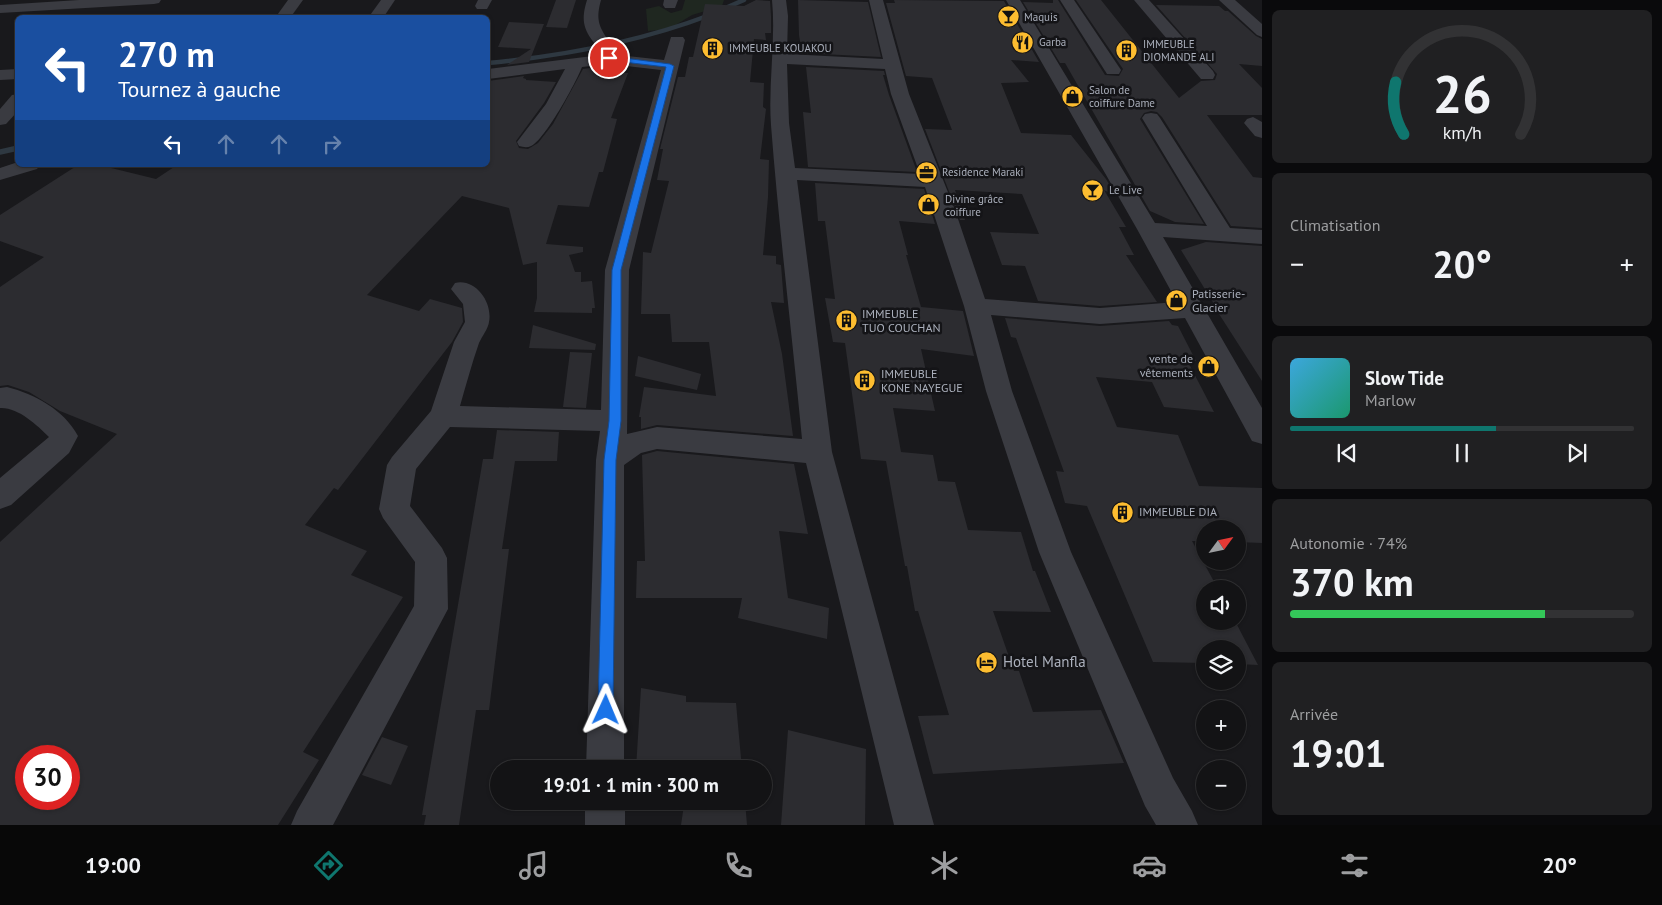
<!DOCTYPE html>
<html lang="fr">
<meta charset="utf-8">
<style>
:root{--surface:#131315;--page:#202022;--text:#f1f3f6;--muted:#9d9ea0;--line:#323234;--accent:#0f766e}
body{margin:0;font-family:"PT Sans",sans-serif;background:var(--page);color:var(--text);height:100vh;display:flex;flex-direction:column;font-size:19px;white-space:nowrap}
*{box-sizing:border-box;margin:0}
p{font-size:16px;color:var(--muted)}
.icon{flex:none;width:28px;height:28px;fill:none;stroke:currentColor;stroke-width:2;stroke-linecap:round;stroke-linejoin:round}
.map{position:relative;flex:1;overflow:hidden}
.details{display:flex;flex-direction:column;gap:10px;padding:10px;background:#0a0a0c;width:400px}
.details>*{flex:none}
.guide{position:absolute;left:15px;top:15px;width:475px;height:152px;border-radius:8px;box-shadow:0 1px 4px #0004,0 0 0 1px var(--line);background:#1a4fa0;color:#fff;overflow:hidden}
.needle{width:32px;rotate:57deg}
.tools{position:absolute;left:1196px;top:520px;display:grid;gap:10px}
.tools a{display:grid;place-items:center;width:50px;height:50px;border-radius:50%;background:var(--surface);box-shadow:0 1px 4px #0004,0 0 0 1px var(--line);font-size:25px}
.speed{position:absolute;left:15px;top:745px;display:flex;gap:10px;font-size:25px;font-weight:700;text-align:center}
.speed>*{display:grid;place-content:center;width:65px;height:65px;border-radius:50%;background:var(--surface);box-shadow:0 1px 4px #0004,0 0 0 1px var(--line);line-height:1}
.speed .limit{border:8px solid #d22;background:#fff;color:#111}
.pin{position:absolute;display:grid;place-items:center;width:42px;height:42px;color:#fff;margin:-21px;border:2px solid #fff;border-radius:50%;box-shadow:0 1px 5px #0007}
.me{position:absolute;width:55px;margin:-28px;rotate:1deg;stroke-linejoin:round;filter:drop-shadow(0 0 4px #0008)}
.turn{display:flex;align-items:center;gap:18px;height:105px;padding:0 20px;font-size:22px}
.turn .icon{width:65px;height:65px;stroke-width:2.5}
.turn b{display:block;font-size:35px;line-height:42px}
.lanes{display:flex;align-items:center;height:48px;padding:0 20px;background:#0003;justify-content:center;gap:25px;direction:ltr}
.lanes .off{opacity:.35}
.big{font-size:38px;font-weight:700;line-height:1.1}
.details .widget{flex:1;display:flex;flex-direction:column;justify-content:center;gap:8px;min-width:0;padding:0 18px;border-radius:8px;background:var(--page)}
.details .dial{align-items:center;gap:0}
.dial svg{height:130px;overflow:visible;fill:none;stroke:var(--line);stroke-width:7;stroke-linecap:round;text-anchor:middle}
.dial text{fill:var(--text);stroke:none}
.song{display:flex;align-items:center;gap:15px}
.cover{width:60px;height:60px;border-radius:8px;background:linear-gradient(135deg,hsl(200 70% 55%),hsl(160 70% 35%))}
.played{height:5px;border-radius:2px;background:linear-gradient(90deg,var(--accent) 60%,var(--line) 60%)}
.keys{display:flex;justify-content:space-around;direction:ltr}
.heat{display:flex;justify-content:space-between;align-items:center;font-size:28px;direction:ltr}
.charge{height:8px;border-radius:4px;background:linear-gradient(90deg,#34c759 74%,var(--line) 0)}
.trip{position:absolute;left:490px;top:760px;width:282px;height:50px;border-radius:25px;background:var(--surface);box-shadow:0 1px 4px #0004,0 0 0 1px var(--line);font-weight:700;line-height:50px;text-align:center}
.dock{display:flex;height:80px;justify-content:space-around;align-items:center;background:#080808;color:var(--muted)}
.dock .icon{width:35px;height:35px}
.dock .active{color:var(--accent)}
.dock b{font-size:22px;color:var(--text)}
main{display:flex;flex:1;min-height:0}
.map>svg:first-child{display:block}
.green{fill:#1f2720}
.lines{fill:none;stroke-linecap:round;stroke-linejoin:round}
.stream-far1{stroke:#2e3841;stroke-width:4.5}
.stream{stroke:#2e3841;stroke-width:5.5}
.building{fill:#2c2c30;fill-rule:evenodd}
.minor{fill:#3a3b41;fill-rule:evenodd}
.route{fill:#1a73e8;stroke:#114b97}
.labels{text-anchor:middle;stroke-width:5;stroke-linejoin:round;paint-order:stroke}
.far-poi-label{font-size:11px;fill:#abb0bc;stroke:#141417;text-anchor:start}
.poi-label{font-size:12px;fill:#abb0bc;stroke:#141417;text-anchor:start}
.near-poi-label{font-size:15px;fill:#abb0bc;stroke:#141417;text-anchor:start}
</style>
<main>
<div class="map">
<svg width="1262" height="825" viewBox="0 0 1262 825">
<rect width="100%" height="100%" fill="#19191c"/>
<path class="green" d="M 685,0 L 724,0 L 722,6 L 692,15 L 669,29 L 648,31 L 646,9 L 659,6 L 671,13 L 682,10 Z"/>
<g class="lines">
<g class="stream-far1">
<path d="M 723,9 L 744,0"/>
<path d="M 488,63 C 563,56 639,42 710,15"/>
</g>
<path class="stream" d="M 0,152 L 18,148"/>
</g>
<g class="building">
<path d="M 556,0 L 576,0 L 567,28 L 546,27 Z"/>
<path d="M 756,0 L 770,1 L 771,16 L 771,33 L 765,33 L 766,40 L 754,39 L 750,82 L 764,83 L 763,107 L 766,109 L 760,159 L 769,160 L 768,197 L 763,255 L 776,256 L 776,264 L 781,265 L 784,303 L 771,302 L 782,354 L 793,436 L 657,425 L 641,429 L 641,417 L 639,417 L 644,387 L 716,396 L 709,342 L 672,342 L 670,314 L 641,314 L 643,252 L 651,253 L 669,181 L 657,180 L 663,149 L 660,149 L 678,77 L 685,77 L 689,57 L 693,57 L 705,4 L 744,6 Z"/>
<path d="M 798,0 L 868,2 L 881,57 L 802,53 L 799,35 Z"/>
<path d="M 894,0 L 1004,1 L 1039,62 L 1011,60 L 1029,82 L 1001,83 L 1021,133 L 1071,135 L 1106,179 L 1116,196 L 1104,190 L 1126,227 L 1119,227 L 1134,255 L 1126,255 L 1157,302 L 1100,306 L 1038,301 L 1025,266 L 1002,265 L 990,232 L 1039,234 L 1022,194 L 955,190 L 965,220 L 960,220 L 925,129 L 952,130 L 932,78 L 906,76 L 886,3 L 895,3 Z"/>
<path d="M 1053,0 L 1058,0 L 1105,75 L 1119,76 L 1123,69 L 1076,0 L 1101,0 L 1179,98 L 1201,81 L 1215,80 L 1217,74 L 1156,5 L 1219,6 L 1225,11 L 1228,11 L 1256,36 L 1262,39 L 1262,66 L 1239,64 L 1262,88 L 1262,115 L 1207,115 L 1253,177 L 1262,178 L 1262,228 L 1231,226 L 1162,117 L 1157,112 L 1151,111 L 1144,113 L 1140,119 L 1204,224 L 1175,222 L 1150,211 L 1065,63 L 1060,63 L 1023,2 L 1053,3 Z"/>
<path d="M 509,22 L 544,24 L 529,62 L 507,65 L 531,49 L 498,47 Z"/>
<path d="M 604,66 L 602,70 L 624,70 L 623,73 L 628,73 L 611,118 L 617,119 L 603,172 L 599,172 L 589,207 L 558,205 L 546,244 L 583,247 L 583,252 L 569,255 L 575,272 L 581,272 L 581,282 L 592,281 L 595,308 L 592,308 L 592,313 L 534,312 L 537,298 L 537,262 L 523,265 L 509,208 L 462,196 L 367,295 L 419,311 L 430,299 L 462,308 L 463,322 L 452,342 L 338,490 L 334,488 L 305,525 L 367,551 L 351,575 L 403,597 L 303,752 L 319,760 L 278,825 L 0,825 L 0,542 L 117,434 L 60,411 L 29,392 L 8,385 L 0,386 L 0,287 L 44,257 L 0,241 L 0,215 L 78,165 L 99,165 L 156,179 L 177,165 L 488,165 L 488,81 L 524,76 L 523,78 L 526,79 L 526,80 L 556,82 L 544,103 L 516,141 L 519,148 L 528,149 L 538,143 L 553,124 L 583,69 ZM 26,756 L 69,756 L 69,799 L 26,799 Z"/>
<path d="M 806,67 L 884,71 L 885,75 L 883,75 L 889,95 L 917,172 L 808,167 L 803,112 L 811,113 Z"/>
<path d="M 815,183 L 924,189 L 935,224 L 899,221 L 908,255 L 906,255 L 921,307 L 963,311 L 974,356 L 921,349 L 935,411 L 893,408 L 901,452 L 933,455 L 938,481 L 955,482 L 968,530 L 1021,532 L 1033,571 L 1035,571 L 1051,612 L 993,611 L 1014,671 L 1019,671 L 1033,712 L 1101,710 L 1124,763 L 933,774 L 918,716 L 949,715 L 918,611 L 915,611 L 907,566 L 905,566 L 886,461 L 861,459 L 845,343 L 833,342 L 825,298 L 835,299 L 825,221 L 818,221 Z"/>
<path d="M 1206,242 L 1262,246 L 1262,381 L 1212,303 L 1214,304 L 1181,250 Z"/>
<path d="M 1005,318 L 1100,326 L 1169,321 L 1172,325 L 1178,326 L 1196,361 L 1187,360 L 1214,412 L 1164,407 L 1152,382 L 1096,377 L 1117,427 L 1178,435 L 1199,486 L 1262,488 L 1262,543 L 1238,542 L 1238,529 L 1205,529 L 1205,541 L 1192,541 L 1218,589 L 1205,589 L 1205,621 L 1235,621 L 1258,665 L 1238,664 L 1238,649 L 1205,649 L 1205,663 L 1153,662 L 1087,506 L 1065,503 L 1056,471 L 1064,472 L 1016,338 L 1011,337 Z"/>
<path d="M 533,325 L 596,344 L 595,350 L 529,348 Z"/>
<path d="M 570,352 L 592,353 L 586,408 L 563,407 Z"/>
<path d="M 638,356 L 701,374 L 697,390 L 635,376 Z"/>
<path d="M 497,430 L 559,432 L 557,461 L 515,461 L 502,549 L 509,549 L 489,710 L 476,710 L 459,825 L 424,825 L 426,815 L 422,815 L 483,459 L 493,459 Z"/>
<path d="M 657,451 L 794,464 L 808,534 L 779,531 L 788,598 L 829,608 L 827,639 L 738,618 L 742,598 L 636,598 L 637,561 L 645,561 L 642,455 Z"/>
<path d="M 641,688 L 686,696 L 686,702 L 736,703 L 742,769 L 636,769 Z"/>
<path d="M 788,730 L 866,749 L 865,825 L 781,825 Z"/>
<path d="M 382,737 L 408,746 L 391,785 L 362,775 Z"/>
<path d="M 653,801 L 745,801 L 747,825 L 681,825 L 684,805 Z"/>
</g>
<g class="lines">
<g class="minor">
<path d="M 79,0 L 161,0 L 159,3 L 154,4 L 0,13 L 0,5 Z"/>
<path d="M 288,0 L 303,0 L 290,18 L 275,18 Z"/>
<path d="M 381,0 L 395,0 L 383,18 L 368,18 Z"/>
<path d="M 478,0 L 492,0 L 487,9 L 477,9 L 475,6 Z"/>
<path d="M 587,0 L 601,0 C 596,18 598,26 609,41 L 607,44 L 595,44 C 583,29 581,19 587,0 Z"/>
<path d="M 664,0 L 678,0 L 675,8 L 665,8 L 663,5 Z"/>
<path d="M 772,0 L 786,0 L 788,16 L 787,54 L 883,59 L 869,0 L 883,0 L 909,94 L 955,210 L 985,299 L 1100,308 L 1177,302 L 1137,229 L 1006,0 L 1020,0 L 1155,223 L 1207,226 L 1142,118 L 1145,114 L 1151,113 L 1157,114 L 1160,118 L 1230,228 L 1262,230 L 1262,244 L 1163,237 L 1262,408 L 1262,444 L 1252,441 L 1185,318 L 1100,324 L 991,315 L 1012,391 L 1071,552 L 1173,778 L 1192,811 L 1198,825 L 1156,825 L 1145,806 L 1039,552 L 986,391 L 964,306 L 925,187 L 797,180 L 832,452 L 934,825 L 894,825 L 806,463 L 657,449 L 641,453 L 624,465 L 624,769 L 586,769 L 596,460 L 600,431 L 450,427 L 416,469 L 410,506 L 442,548 L 447,558 L 448,609 L 333,825 L 291,825 L 297,811 L 414,606 L 415,562 L 383,518 L 379,509 L 387,465 L 392,457 L 431,411 L 454,342 L 465,322 L 463,304 L 451,289 L 455,283 C 475,278 493,302 489,322 C 488,329 482,336 479,343 C 472,363 466,385 460,406 L 601,410 L 605,270 L 661,70 L 609,64 L 582,67 C 576,83 544,141 531,146 C 527,148 523,147 519,146 L 517,142 L 546,104 L 565,69 L 488,79 L 488,69 L 609,54 L 664,60 L 671,37 L 683,37 L 685,40 L 629,270 L 627,434 L 657,427 L 802,439 C 792,334 779,229 771,125 C 768,84 776,41 772,0 ZM 787,64 L 885,69 L 891,94 L 920,174 L 795,168 L 789,123 Z"/>
<path d="M 1060,0 L 1074,0 L 1121,70 L 1119,74 L 1107,74 Z"/>
<path d="M 1134,0 L 1149,0 L 1213,71 L 1215,75 L 1213,79 L 1201,79 Z"/>
<path d="M 1219,0 L 1235,0 L 1262,24 L 1262,37 L 1257,35 Z"/>
<path d="M 18,69 L 18,79 L 0,80 L 0,70 Z"/>
<path d="M 18,94 L 18,111 L 6,124 L 0,125 L 0,109 L 12,95 Z"/>
<path d="M 1253,117 L 1262,122 L 1262,138 L 1255,136 L 1244,123 L 1247,119 Z"/>
<path d="M 18,162 L 18,165 L 40,165 L 37,169 L 0,180 L 0,168 Z"/>
<path d="M 7,387 C 35,394 64,410 78,436 L 69,453 L 11,505 L 0,509 L 0,478 L 49,437 C 37,425 18,407 0,408 L 0,388 Z"/>
<rect x="585" y="801" width="40" height="24"/>
</g>
</g>
<path class="route" d="M 609,56 L 670,64 L 674,66 L 621,270 L 621,421 L 616,460 L 613,710 L 611,715 L 606,718 L 600,715 L 598,710 L 604,460 L 609,421 L 612,270 L 666,67 L 606,60 L 605,58 Z"/>
<defs>
<symbol id="bar-disc" viewBox="-11 -11 22 22"><circle r="9.5" fill="#fdbd30" stroke="#141417"/><path d="M-6-5H6L.8 .8V4.5H3.5V6h-7V4.5H-.8V.8Z" fill="#111"/></symbol>
<symbol id="restaurant-disc" viewBox="-11 -11 22 22"><circle r="9.5" fill="#fdbd30" stroke="#141417"/><path d="M-5-6h1v4h1v-4h1v4h1v-4h1v5L-1.5 .5V6h-2V.5L-5-1ZM5-6V6H3V1.5H1.5Q1.5-4 5-6Z" fill="#111"/></symbol>
<symbol id="building-disc" viewBox="-11 -11 22 22"><circle r="9.5" fill="#fdbd30" stroke="#141417"/><path d="M-4-6H4V6H1V3H-1V6H-4ZM-2.5-4.3h1.7v1.8h-1.7ZM.8-4.3h1.7v1.8H.8ZM-2.5-1h1.7V.8h-1.7ZM.8-1h1.7V.8H.8Z" fill="#111"/></symbol>
<symbol id="shop-disc" viewBox="-11 -11 22 22"><circle r="9.5" fill="#fdbd30" stroke="#141417"/><path d="M-5-2.5h2.3a2.7 3.5 0 0 1 5.4 0H5L5.5 6h-11ZM-1.5-2.5h3a1.5 2.3 0 0 0-3 0Z" fill="#111"/></symbol>
<symbol id="office-disc" viewBox="-11 -11 22 22"><circle r="9.5" fill="#fdbd30" stroke="#141417"/><path d="M-6-3h4V-5.5h4V-3h4V5H-6ZM-1-4.5V-3h2v-1.5ZM-6 0V1H6V0Z" fill="#111"/></symbol>
<symbol id="hotel-disc" viewBox="-11 -11 22 22"><circle r="9.5" fill="#fdbd30" stroke="#141417"/><path d="M-6-4.5h1.5V1H6V5H4.5V3h-9V5H-6ZM-4 0a1.8 1.8 0 1 1 3.6 0ZM.5 0V-2.5h3Q6-2.5 6 0Z" fill="#111"/></symbol>
</defs>
<g fill-rule="evenodd">
<use href="#bar-disc" x="996" y="4" width="25" height="25"/>
<use href="#restaurant-disc" x="1010" y="30" width="25" height="25"/>
<use href="#building-disc" x="700" y="36" width="25" height="25"/>
<use href="#building-disc" x="1114" y="38" width="25" height="25"/>
<use href="#shop-disc" x="1060" y="84" width="25" height="25"/>
<use href="#office-disc" x="914" y="160" width="25" height="25"/>
<use href="#bar-disc" x="1080" y="178" width="25" height="25"/>
<use href="#shop-disc" x="916" y="192" width="25" height="25"/>
<use href="#shop-disc" x="1164" y="288" width="25" height="25"/>
<use href="#building-disc" x="834" y="308" width="25" height="25"/>
<use href="#shop-disc" x="1196" y="354" width="25" height="25"/>
<use href="#building-disc" x="852" y="368" width="25" height="25"/>
<use href="#building-disc" x="1110" y="500" width="25" height="25"/>
<use href="#hotel-disc" x="974" y="650" width="25" height="25"/>
</g>
<g class="labels">
<g class="far-poi-label">
<text x="1024" y="21">Maquis</text>
<text x="1039" y="46">Garba</text>
<text x="1143" y="48">IMMEUBLE<tspan x="1143" dy="13">DIOMANDE ALI</tspan></text>
<text x="729" y="52">IMMEUBLE KOUAKOU</text>
<text x="1089" y="94">Salon de<tspan x="1089" dy="13">coiffure Dame</tspan></text>
<text x="942" y="176">Residence Maraki</text>
<text x="1109" y="194">Le Live</text>
<text x="945" y="203">Divine grâce<tspan x="945" dy="13">coiffure</tspan></text>
</g>
<g class="poi-label">
<text x="1192" y="298">Patisserie-<tspan x="1192" dy="14">Glacier</tspan></text>
<text x="862" y="318">IMMEUBLE<tspan x="862" dy="14">TUO COUCHAN</tspan></text>
<text x="1193" y="363" text-anchor="end">vente de<tspan x="1193" dy="14">vêtements</tspan></text>
<text x="881" y="378">IMMEUBLE<tspan x="881" dy="14">KONE NAYEGUE</tspan></text>
<text x="1139" y="516">IMMEUBLE DIA</text>
</g>
<g class="near-poi-label">
<text x="1003" y="667">Hotel Manfla</text>
</g>
</g>
</svg>
<div class="tools">
<a><svg class="needle" viewBox="-14 -14 28 28"><path d="M0-13l5 13h-10z" fill="#e53935"/><path d="M0 13l5-13h-10z" fill="#9d9ea0"/></svg></a>
<a><svg class="icon" aria-label="sound" viewBox="0 0 24 24"><path d="M4 9h4l5-4v14l-5-4H4zM17 9q2 3 0 6"/></svg></a>
<a><svg class="icon" aria-label="layers" viewBox="0 0 24 24"><path d="M12 4l9 5-9 5-9-5zM3 14l9 5 9-5"/></svg></a>
<a>+</a>
<a>−</a>
</div>
<div class="speed"><div class="limit">30</div></div>
<div class="pin" style="left:609px;top:58px;background:#d93025"><svg class="icon" aria-label="arrive" viewBox="0 0 24 24"><path d="M6 21V4h12l-3 4 3 4H6"/></svg></div>
<svg class="me" style="left:606px;top:710px" viewBox="-20 -20 40 40"><path d="M0-17L14 15 0 8-14 15z" fill="#1a73e8" stroke="#fff" stroke-width="4"/></svg>
<div class="trip">19:01 · 1 min · 300 m</div>
<div class="guide">
<div class="turn"><svg class="icon" aria-label="left" viewBox="0 0 24 24"><path d="M17 20v-9H6M10 6l-5 5 5 5"/></svg><div><b>270 m</b>Tournez à gauche</div></div>
<div class="lanes"><svg class="icon" aria-label="left" viewBox="0 0 24 24"><path d="M17 20v-9H6M10 6l-5 5 5 5"/></svg><svg class="icon off" aria-label="ahead" viewBox="0 0 24 24"><path d="M12 20V5M6 11l6-6 6 6"/></svg><svg class="icon off" aria-label="ahead" viewBox="0 0 24 24"><path d="M12 20V5M6 11l6-6 6 6"/></svg><svg class="icon off" aria-label="right" viewBox="0 0 24 24"><path d="M7 20v-9h11M14 6l5 5-5 5"/></svg></div>
</div>
</div>
<section class="details">
<div class="widget dial"><svg viewBox="0 0 100 80">
<path d="M14 69A42 42 0 1 1 86 69"/>
<path d="M14 69A42 42 0 0 1 9 37" stroke="#0f766e"/>
<text x="50" y="56" font-size="32" font-weight="700">26</text>
<text x="50" y="72" font-size="11">km/h</text>
</svg></div>
<div class="widget"><p>Climatisation</p>
<div class="heat"><a>−</a><b class="big">20°</b><a>+</a></div>
</div>
<div class="widget">
<div class="song"><i class="cover"></i><div><b>Slow Tide</b><p>Marlow</p></div></div>
<div class="played"></div>
<div class="keys"><svg class="icon" aria-label="previous" viewBox="0 0 24 24"><path d="M18 5L8 12l10 7zM5 5v14"/></svg><svg class="icon" aria-label="pause" viewBox="0 0 24 24"><path d="M8 5v14M16 5v14"/></svg><svg class="icon" aria-label="next" viewBox="0 0 24 24"><path d="M6 5l10 7-10 7zM19 5v14"/></svg></div>
</div>
<div class="widget"><p>Autonomie · 74%</p><b class="big">370 km</b><div class="charge"></div></div>
<div class="widget"><p>Arrivée</p><b class="big">19:01</b></div>
</section>
</main>
<nav class="dock">
<b>19:00</b>
<svg class="icon active" aria-label="directions" viewBox="0 0 24 24"><path d="M12 3l9 9-9 9-9-9zM9 14v-3h6M13 9l2 2-2 2"/></svg>
<svg class="icon" aria-label="music" viewBox="0 0 24 24"><path d="M9 18V5l10-2v13"/><circle cx="6" cy="18" r="3"/><circle cx="16" cy="16" r="3"/></svg>
<svg class="icon" aria-label="phone" viewBox="0 0 24 24"><path d="M5 4h4l2 5-3 2q2 4 5 5l2-3 5 2v4C11 20 4 13 5 4z"/></svg>
<svg class="icon" aria-label="climate" viewBox="0 0 24 24"><path d="M12 3v18M4 7l16 10M4 17L20 7"/></svg>
<svg class="icon" aria-label="car" viewBox="0 0 24 24"><path d="M5 17H2v-5l4-1 3-4h7l3 4 3 1v5h-3M9 17h6M6 11h13"/><circle cx="7" cy="17" r="2"/><circle cx="17" cy="17" r="2"/></svg>
<svg class="icon" aria-label="filters" viewBox="0 0 24 24"><path d="M4 7h16M4 17h16"/><circle cx="9" cy="7" r="2"/><circle cx="15" cy="17" r="2"/></svg>
<b>20°</b>
</nav>
